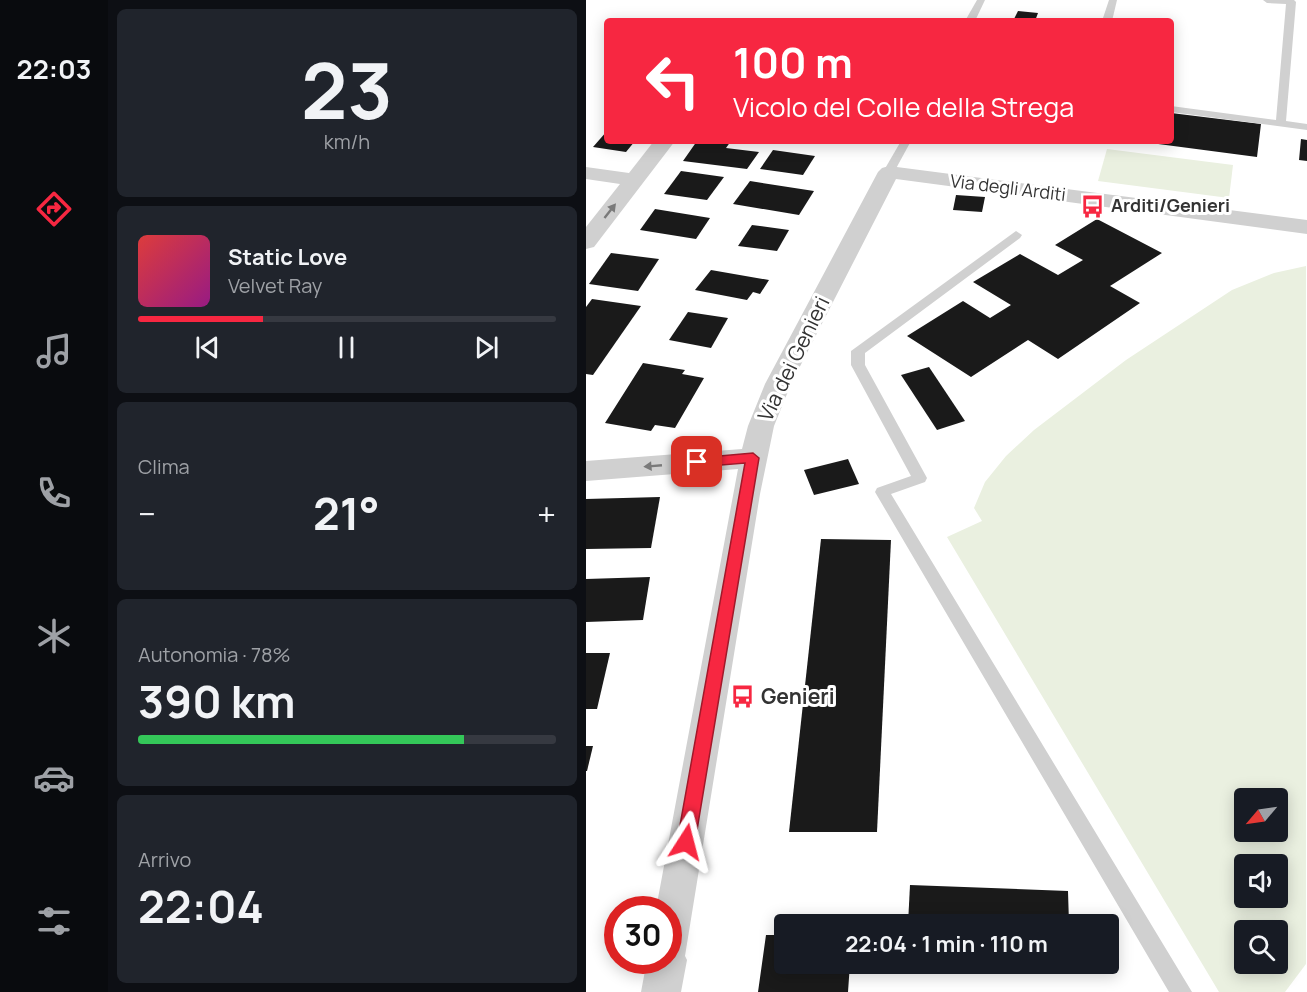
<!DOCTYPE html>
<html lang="it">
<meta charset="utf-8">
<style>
:root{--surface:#171b24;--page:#20242c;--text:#f1f3f6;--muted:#9ea1a6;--line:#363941;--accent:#f72741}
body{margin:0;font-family:Manrope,sans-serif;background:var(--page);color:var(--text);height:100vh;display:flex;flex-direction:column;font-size:22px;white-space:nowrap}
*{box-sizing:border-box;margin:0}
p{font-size:20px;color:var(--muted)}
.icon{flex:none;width:33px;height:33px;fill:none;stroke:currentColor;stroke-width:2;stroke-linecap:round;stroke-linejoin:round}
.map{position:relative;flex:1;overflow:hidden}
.details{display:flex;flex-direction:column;gap:9px;padding:9px;background:#0d0f14;width:478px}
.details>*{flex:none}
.guide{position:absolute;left:18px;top:18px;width:570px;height:126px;border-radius:6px;box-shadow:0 3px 15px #0003;background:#f72741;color:#fff;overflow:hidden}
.needle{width:39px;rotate:241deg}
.tools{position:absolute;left:648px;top:788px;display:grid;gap:12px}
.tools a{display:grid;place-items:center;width:54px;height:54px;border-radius:6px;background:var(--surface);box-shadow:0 3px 15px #0003;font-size:30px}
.speed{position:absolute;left:18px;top:896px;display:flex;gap:12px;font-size:30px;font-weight:700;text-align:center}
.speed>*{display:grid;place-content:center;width:78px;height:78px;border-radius:50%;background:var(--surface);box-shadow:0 3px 15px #0003;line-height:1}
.speed .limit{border:9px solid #d22;background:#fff;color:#111}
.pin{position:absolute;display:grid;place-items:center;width:51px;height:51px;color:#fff;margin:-26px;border-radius:12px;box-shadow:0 3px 9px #0006}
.me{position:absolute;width:66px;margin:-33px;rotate:9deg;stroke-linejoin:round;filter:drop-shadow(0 0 4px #0008)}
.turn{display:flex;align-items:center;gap:21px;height:126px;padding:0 30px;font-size:27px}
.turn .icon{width:78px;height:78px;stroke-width:2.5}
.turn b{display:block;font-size:42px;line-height:51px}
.big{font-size:45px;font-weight:700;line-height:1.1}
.details .widget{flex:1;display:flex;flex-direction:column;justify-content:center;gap:9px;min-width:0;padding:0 21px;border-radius:9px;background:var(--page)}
.details .dial{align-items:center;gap:0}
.dial b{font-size:78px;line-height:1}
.song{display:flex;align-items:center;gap:18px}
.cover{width:72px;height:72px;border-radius:9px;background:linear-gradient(135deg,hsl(0 70% 55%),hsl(310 70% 35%))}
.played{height:6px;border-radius:3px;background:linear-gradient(90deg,var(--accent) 30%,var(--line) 30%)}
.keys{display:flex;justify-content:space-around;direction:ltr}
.heat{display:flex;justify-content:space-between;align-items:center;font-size:33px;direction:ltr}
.charge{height:9px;border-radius:4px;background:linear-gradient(90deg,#34c759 78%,var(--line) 0)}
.trip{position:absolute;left:188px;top:914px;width:345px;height:60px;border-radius:6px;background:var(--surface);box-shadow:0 3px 15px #0003;font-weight:700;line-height:60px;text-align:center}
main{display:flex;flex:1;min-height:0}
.dock{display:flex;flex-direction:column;width:108px;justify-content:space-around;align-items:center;background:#090b0e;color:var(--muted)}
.dock .icon{width:42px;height:42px}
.dock .current{color:var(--accent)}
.dock b{font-size:27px;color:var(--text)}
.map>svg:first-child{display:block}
.green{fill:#eaf0e0;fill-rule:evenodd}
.building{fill:#1a1a1a}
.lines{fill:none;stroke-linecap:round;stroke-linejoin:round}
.service{fill:#d0d0d0;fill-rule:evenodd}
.minor{fill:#d0d0d0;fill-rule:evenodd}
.oneway{fill:#7a7a7a}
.route{fill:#f72741;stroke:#a1192a;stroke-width:1.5}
.labels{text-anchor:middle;stroke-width:6;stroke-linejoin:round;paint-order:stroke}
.far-street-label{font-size:18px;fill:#333;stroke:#fff}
.far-poi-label{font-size:18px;font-weight:bold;fill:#333;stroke:#fff;text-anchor:start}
.street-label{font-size:21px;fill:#333;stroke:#fff}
.poi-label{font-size:21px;font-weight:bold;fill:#333;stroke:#fff;text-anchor:start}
</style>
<main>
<nav class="dock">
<b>22:03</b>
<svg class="icon current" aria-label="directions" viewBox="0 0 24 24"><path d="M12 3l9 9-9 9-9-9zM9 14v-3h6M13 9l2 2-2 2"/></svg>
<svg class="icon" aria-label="music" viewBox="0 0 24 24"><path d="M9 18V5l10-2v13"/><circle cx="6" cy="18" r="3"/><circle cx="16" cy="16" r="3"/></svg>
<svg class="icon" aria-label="phone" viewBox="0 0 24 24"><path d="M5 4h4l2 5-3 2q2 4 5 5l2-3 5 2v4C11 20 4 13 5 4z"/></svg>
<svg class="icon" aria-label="climate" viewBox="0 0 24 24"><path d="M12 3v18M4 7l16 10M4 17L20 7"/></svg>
<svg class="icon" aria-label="car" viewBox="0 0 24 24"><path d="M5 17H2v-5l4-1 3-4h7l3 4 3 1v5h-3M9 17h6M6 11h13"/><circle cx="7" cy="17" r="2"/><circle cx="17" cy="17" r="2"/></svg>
<svg class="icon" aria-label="filters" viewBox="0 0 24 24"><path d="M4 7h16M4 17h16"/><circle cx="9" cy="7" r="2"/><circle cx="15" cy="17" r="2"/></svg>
</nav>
<section class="details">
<div class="widget dial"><b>23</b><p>km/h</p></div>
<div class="widget">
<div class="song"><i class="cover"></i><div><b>Static Love</b><p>Velvet Ray</p></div></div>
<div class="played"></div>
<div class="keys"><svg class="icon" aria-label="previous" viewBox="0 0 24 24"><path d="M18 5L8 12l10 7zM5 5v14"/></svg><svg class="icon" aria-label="pause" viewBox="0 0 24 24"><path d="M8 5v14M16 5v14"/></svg><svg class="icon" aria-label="next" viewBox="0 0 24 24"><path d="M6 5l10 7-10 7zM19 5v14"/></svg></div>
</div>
<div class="widget"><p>Clima</p>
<div class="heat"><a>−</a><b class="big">21°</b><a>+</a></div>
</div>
<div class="widget"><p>Autonomia · 78%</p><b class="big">390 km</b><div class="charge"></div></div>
<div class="widget"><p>Arrivo</p><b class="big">22:04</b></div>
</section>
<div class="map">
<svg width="721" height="992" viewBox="0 0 721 992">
<rect width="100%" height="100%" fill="#fff"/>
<g class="green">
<path d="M 521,149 L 647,165 L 643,198 L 512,181 Z"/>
<path d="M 720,266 L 720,964 L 699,992 L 633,992 L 361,537 L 396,521 L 388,508 L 399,482 L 420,456 L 448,430 L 540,360 L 646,290 L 688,273 ZM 658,798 L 692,798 L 692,831 L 658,831 ZM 658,864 L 692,864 L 692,897 L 658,897 ZM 658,930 L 692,930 L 692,963 L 658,963 Z"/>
</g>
<g class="building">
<path d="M 432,11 L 452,13 L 449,21 L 427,21 Z"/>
<path d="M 585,113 L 675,124 L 671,157 L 557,142 L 585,141 Z"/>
<path d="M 21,131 L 21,141 L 49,141 L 40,152 L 7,147 Z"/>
<path d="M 715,139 L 721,140 L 721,161 L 713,160 Z"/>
<path d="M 111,141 L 145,141 L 140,148 L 173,152 L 161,169 L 97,161 Z"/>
<path d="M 187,150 L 229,156 L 217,175 L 174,169 Z"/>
<path d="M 95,171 L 138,177 L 121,200 L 78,194 Z"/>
<path d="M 164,181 L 228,191 L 213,215 L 147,204 Z"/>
<path d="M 370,195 L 399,197 L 396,212 L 367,210 Z"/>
<path d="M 69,209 L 124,218 L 110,239 L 54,230 Z"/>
<path d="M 511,219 L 576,253 L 524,286 L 554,303 L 472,359 L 442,340 L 385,377 L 321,336 L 377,301 L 404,318 L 425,305 L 387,282 L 434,254 L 472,275 L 497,260 L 469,245 Z"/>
<path d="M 166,225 L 203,230 L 191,251 L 152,246 Z"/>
<path d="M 25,253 L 73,259 L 52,291 L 3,284 Z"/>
<path d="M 125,270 L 183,280 L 174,294 L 167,292 L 161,300 L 109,290 Z"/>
<path d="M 6,299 L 55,306 L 7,375 L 0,374 L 0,307 Z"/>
<path d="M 102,312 L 142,318 L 125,348 L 83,340 Z"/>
<path d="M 57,363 L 99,370 L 96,374 L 118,378 L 89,428 L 69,425 L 65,431 L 19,423 Z"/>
<path d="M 343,367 L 379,421 L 351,430 L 315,375 Z"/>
<path d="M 262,459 L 273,484 L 228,495 L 218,470 Z"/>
<path d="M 74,497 L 65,548 L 0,549 L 0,499 Z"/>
<path d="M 235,539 L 305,540 L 291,832 L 203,832 Z"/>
<path d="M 64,577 L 57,620 L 0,622 L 0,579 Z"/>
<path d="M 0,653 L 24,653 L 11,709 L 0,709 Z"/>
<path d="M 0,746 L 7,746 L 1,771 L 0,771 Z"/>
<path d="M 324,885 L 482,891 L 483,924 L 322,924 Z"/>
<path d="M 180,935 L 198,935 L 198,963 L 264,963 L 262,992 L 172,992 Z"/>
<path d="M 397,963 L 485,963 L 485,968 L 397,965 Z"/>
</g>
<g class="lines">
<g class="service">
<path d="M 391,0 L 399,0 L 389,21 L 379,21 Z"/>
<path d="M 523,0 L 531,0 L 526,21 L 516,21 Z"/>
<path d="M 677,0 L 708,0 L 710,2 L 700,121 L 721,124 L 721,130 L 585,112 L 585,106 L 690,120 L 700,4 L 681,3 Z"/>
<path d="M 315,141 L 325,141 L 307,174 L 299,174 L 297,172 Z"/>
<path d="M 430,231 L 436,235 L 434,238 L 279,353 L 279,365 L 341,478 L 339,482 L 305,494 L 606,992 L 583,992 L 289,492 L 291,488 L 325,476 L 265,365 L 265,351 Z"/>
</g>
<g class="minor">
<path d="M 68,141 L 89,141 L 8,247 L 0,249 L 0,227 L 34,184 L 0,179 L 0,167 L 43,173 Z"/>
<path d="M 303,166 L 721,220 L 721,234 L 310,179 L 205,384 L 188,426 L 174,494 L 99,956 L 101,960 L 95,992 L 55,992 L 61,960 L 82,960 L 82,909 L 70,909 L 152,469 L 0,481 L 0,461 L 156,449 L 162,426 L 179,384 L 292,172 L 296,168 Z"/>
</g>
</g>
<defs><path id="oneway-solid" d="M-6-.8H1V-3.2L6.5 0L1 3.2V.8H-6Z" transform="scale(1.5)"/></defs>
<g class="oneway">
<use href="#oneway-solid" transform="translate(24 211) rotate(-52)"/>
<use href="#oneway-solid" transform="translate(67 466) rotate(175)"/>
</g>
<path class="route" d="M 167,453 L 173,458 L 109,842 L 106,847 L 100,850 L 94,847 L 91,842 L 159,463 L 111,467 L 105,462 L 111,458 Z"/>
<defs>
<symbol id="bus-bare" viewBox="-9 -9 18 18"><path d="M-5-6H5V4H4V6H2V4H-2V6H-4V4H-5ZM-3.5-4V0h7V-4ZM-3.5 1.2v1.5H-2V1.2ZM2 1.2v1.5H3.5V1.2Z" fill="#f72741" stroke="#fff" stroke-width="2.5" paint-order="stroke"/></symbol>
</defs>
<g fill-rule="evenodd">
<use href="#bus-bare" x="490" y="190" width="33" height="33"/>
<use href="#bus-bare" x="140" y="680" width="33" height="33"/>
</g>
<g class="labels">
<g class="far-street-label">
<text transform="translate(422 188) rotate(7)" y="6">Via degli Arditi</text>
</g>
<g class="far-poi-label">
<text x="525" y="212">Arditi/Genieri</text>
</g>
<g class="street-label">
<text transform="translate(208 359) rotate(-64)" y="7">Via dei Genieri</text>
</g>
<g class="poi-label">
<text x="175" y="704">Genieri</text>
</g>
</g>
</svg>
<div class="tools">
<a><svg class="needle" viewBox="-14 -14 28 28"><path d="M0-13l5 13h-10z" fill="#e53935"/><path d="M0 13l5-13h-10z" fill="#9ea1a6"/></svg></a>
<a><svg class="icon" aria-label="sound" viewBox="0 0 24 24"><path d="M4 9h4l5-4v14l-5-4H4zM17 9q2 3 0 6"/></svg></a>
<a><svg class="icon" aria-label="search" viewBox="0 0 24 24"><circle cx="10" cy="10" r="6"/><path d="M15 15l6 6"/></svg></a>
</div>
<div class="speed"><div class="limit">30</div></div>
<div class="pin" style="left:111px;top:462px;background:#d93025"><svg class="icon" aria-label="arrive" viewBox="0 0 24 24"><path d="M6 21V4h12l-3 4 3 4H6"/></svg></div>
<svg class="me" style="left:100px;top:842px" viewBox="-20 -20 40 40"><path d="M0-17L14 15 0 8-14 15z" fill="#f72741" stroke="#fff" stroke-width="4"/></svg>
<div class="trip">22:04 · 1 min · 110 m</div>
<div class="guide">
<div class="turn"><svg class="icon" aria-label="left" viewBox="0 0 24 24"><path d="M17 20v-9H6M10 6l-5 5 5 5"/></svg><div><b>100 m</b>Vicolo del Colle della Strega</div></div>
</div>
</div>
</main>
